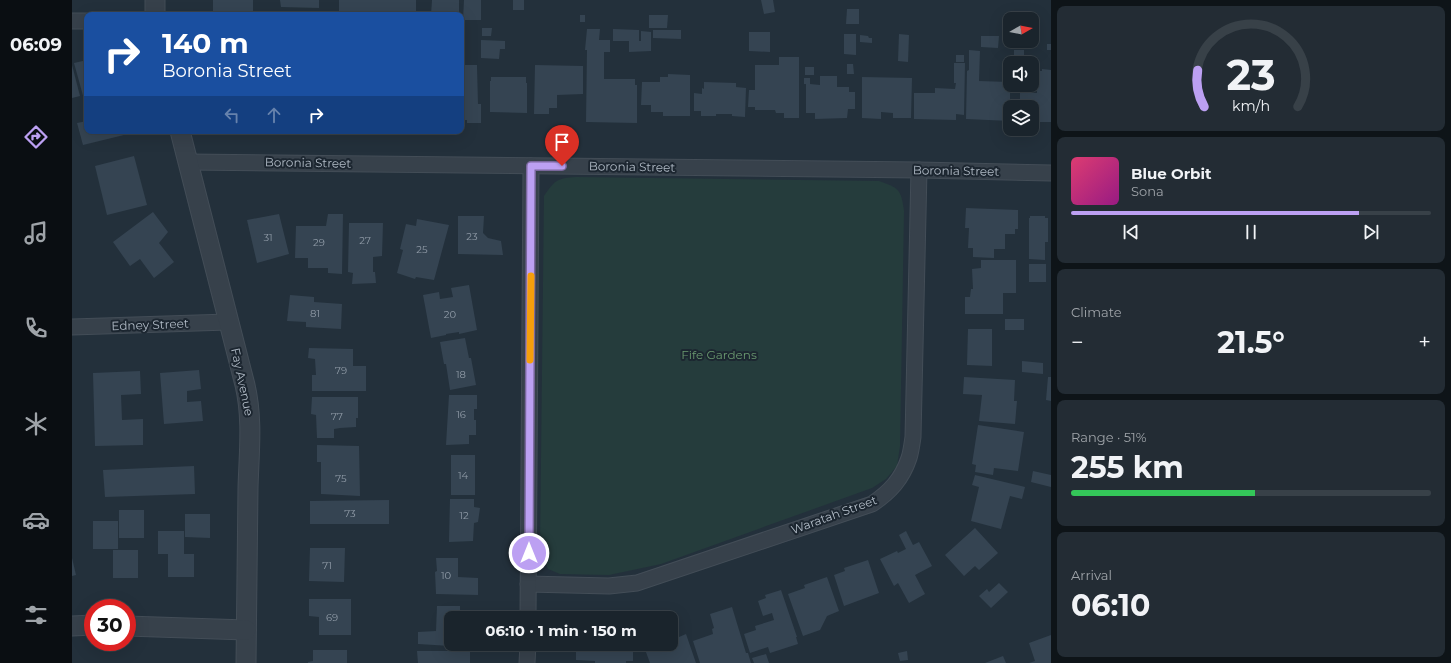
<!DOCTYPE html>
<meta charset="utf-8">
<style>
:root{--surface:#1a242c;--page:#232c34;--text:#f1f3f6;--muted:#9fa4a9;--line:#384148;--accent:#bca0f2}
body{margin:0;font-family:Montserrat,sans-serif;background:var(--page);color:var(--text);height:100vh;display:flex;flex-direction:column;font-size:15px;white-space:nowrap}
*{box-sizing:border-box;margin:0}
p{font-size:13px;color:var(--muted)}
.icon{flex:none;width:22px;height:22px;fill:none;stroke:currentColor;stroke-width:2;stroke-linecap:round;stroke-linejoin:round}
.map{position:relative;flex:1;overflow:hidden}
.details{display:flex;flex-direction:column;gap:6px;padding:6px;background:#0e1418;width:400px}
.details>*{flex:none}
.top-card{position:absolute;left:12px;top:12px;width:380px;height:122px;border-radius:8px;box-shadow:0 4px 16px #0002,0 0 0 1px var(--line);background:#1a4fa0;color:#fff;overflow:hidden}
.needle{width:26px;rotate:81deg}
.buttons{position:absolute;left:931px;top:12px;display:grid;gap:8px}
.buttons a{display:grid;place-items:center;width:36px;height:36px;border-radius:8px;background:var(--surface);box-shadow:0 4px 16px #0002,0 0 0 1px var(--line);font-size:20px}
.speed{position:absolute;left:12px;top:599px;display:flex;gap:8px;font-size:20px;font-weight:700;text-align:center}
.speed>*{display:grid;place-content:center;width:52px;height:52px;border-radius:50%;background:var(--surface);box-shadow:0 4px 16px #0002,0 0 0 1px var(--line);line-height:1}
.speed .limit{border:6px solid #d22;background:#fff;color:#111}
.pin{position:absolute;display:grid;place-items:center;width:34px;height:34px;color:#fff;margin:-41px -17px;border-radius:50% 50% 50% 0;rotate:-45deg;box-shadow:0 0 4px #0007}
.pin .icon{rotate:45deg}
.me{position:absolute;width:44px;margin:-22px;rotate:0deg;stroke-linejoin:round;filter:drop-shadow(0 0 3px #0008)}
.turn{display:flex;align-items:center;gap:14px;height:84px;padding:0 12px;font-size:18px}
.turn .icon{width:52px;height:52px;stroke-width:2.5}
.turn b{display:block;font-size:28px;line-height:34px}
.lanes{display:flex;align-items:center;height:38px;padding:0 12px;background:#0003;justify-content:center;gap:20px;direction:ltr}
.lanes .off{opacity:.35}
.big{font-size:30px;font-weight:700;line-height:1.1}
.details .widget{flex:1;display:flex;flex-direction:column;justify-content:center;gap:6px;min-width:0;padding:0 14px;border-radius:8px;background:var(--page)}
.details .dial{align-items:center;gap:0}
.dial svg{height:104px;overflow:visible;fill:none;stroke:var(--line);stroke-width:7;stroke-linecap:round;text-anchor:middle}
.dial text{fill:var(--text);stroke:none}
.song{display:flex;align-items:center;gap:12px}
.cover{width:48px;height:48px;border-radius:6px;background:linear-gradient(135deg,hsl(340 70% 55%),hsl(310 70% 35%))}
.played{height:4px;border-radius:2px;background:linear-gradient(90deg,var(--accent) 80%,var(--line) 80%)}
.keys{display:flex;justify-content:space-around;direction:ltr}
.heat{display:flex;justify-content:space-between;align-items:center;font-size:22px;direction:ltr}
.charge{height:6px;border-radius:3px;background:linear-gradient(90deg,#34c759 51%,var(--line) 0)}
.trip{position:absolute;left:372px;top:611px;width:234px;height:40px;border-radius:8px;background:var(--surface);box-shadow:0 4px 16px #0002,0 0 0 1px var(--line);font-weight:700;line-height:40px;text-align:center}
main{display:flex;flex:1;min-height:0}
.dock{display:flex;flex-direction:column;width:72px;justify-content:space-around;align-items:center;background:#0a0e12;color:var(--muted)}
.dock .icon{width:28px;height:28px}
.dock .selected{color:var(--accent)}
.dock b{font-size:18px;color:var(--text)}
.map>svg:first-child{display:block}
.green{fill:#253c3c}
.building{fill:#354452}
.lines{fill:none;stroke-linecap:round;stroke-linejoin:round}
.minor-casing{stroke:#434d57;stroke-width:17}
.tertiary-casing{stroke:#434d57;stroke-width:21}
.minor{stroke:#37414b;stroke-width:15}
.tertiary{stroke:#37414b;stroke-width:19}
.route-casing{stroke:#7a689d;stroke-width:10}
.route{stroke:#bca0f2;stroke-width:7}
.slow{stroke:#f59e0b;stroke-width:7}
.labels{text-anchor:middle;stroke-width:4;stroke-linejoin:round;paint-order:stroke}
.number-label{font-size:10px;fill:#919ca8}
.street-label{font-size:12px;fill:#b2bcc7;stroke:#1c2630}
.park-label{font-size:12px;fill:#69986f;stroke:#1c2630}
</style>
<main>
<nav class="dock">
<b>06:09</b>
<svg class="icon selected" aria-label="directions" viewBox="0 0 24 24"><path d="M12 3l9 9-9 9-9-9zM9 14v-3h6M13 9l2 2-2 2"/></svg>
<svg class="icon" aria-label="music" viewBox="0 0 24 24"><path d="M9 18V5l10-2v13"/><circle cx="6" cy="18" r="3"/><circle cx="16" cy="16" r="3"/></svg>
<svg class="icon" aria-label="phone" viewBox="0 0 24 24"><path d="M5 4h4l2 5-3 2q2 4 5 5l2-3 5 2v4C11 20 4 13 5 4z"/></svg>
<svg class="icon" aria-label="climate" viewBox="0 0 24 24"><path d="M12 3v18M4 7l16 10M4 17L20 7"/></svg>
<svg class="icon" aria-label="car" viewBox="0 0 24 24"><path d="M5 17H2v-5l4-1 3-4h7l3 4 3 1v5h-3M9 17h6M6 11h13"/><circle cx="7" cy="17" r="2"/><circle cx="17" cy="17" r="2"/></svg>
<svg class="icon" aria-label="filters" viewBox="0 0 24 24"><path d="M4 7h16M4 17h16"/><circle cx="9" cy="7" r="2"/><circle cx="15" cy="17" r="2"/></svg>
</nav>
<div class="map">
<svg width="979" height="663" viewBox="0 0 979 663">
<rect width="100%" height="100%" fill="#23303b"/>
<path class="green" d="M 504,177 L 807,181 C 827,188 829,189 832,211 L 828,446 L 825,466 L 814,479 L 800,488 L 589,564 L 537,575 L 488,574 L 476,569 L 468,550 L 472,196 C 482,181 485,178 504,177 Z"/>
<g class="building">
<path d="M 141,0 L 181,0 L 181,14 L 147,15 L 147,14 L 141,14 Z"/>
<path d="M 208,0 L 247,0 L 247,8 L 209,7 Z"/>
<rect x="267" y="0" width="77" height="15"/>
<path d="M 360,0 L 387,0 L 387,15 L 359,15 Z"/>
<path d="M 392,0 L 409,0 L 409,20 L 391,20 Z"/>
<rect x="441" y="0" width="11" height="10"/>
<path d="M 689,0 L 701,0 L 703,12 L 692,14 Z"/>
<path d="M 775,9 L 787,9 L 787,24 L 774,24 Z"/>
<rect x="508" y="15" width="5" height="7"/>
<path d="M 577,15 L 596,15 L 595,28 L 577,28 Z"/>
<path d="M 410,28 L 420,28 L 419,36 L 410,36 Z"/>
<path d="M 515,29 L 528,29 L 527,40 L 538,40 L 538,52 L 532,52 L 532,79 L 563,79 L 563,85 L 565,85 L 565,123 L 514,122 L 515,50 L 513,50 Z"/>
<path d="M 541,29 L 567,30 L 567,41 L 569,41 L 569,31 L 579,32 L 579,51 L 557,52 L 557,41 L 541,41 Z"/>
<path d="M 581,30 L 609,30 L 609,39 L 581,38 Z"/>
<path d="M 677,32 L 698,32 L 698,52 L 677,51 Z"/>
<path d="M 772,34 L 784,34 L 784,55 L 772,54 Z"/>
<path d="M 827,34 L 837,35 L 836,62 L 826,61 Z"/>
<path d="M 788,35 L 796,36 L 797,38 L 800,38 L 800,43 L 788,42 Z"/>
<path d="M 909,36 L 927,36 L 926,48 L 909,47 Z"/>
<path d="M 409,40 L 433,41 L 433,49 L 428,49 L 427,59 L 409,58 Z"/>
<rect x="975" y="44" width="4" height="6"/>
<path d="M 897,50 L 908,51 L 907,81 L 937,82 L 937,88 L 938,88 L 938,121 L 894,119 L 895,71 L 897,70 Z"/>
<rect x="942" y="50" width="10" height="13"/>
<rect x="884" y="55" width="8" height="7"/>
<path d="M 707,57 L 727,57 L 727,118 L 712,118 L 712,113 L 704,113 L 703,110 L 683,110 L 683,107 L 676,107 L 677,90 L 683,90 L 683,65 L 707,65 Z"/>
<path d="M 15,60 L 15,110 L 2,63 Z"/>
<path d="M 882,63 L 893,63 L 892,115 L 884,114 L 884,120 L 842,119 L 842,93 L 863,93 L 863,88 L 883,89 L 884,83 L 882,83 Z"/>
<path d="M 775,64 L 781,64 L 782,74 L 775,74 Z"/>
<path d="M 0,65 L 8,96 L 0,98 Z"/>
<path d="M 389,65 L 405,65 L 406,104 L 409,104 L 409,123 L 395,123 L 395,120 L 392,120 L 392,115 L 389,115 Z"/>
<path d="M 463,65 L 511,66 L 511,94 L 485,95 L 485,108 L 477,108 L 477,114 L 462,114 Z"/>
<rect x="733" y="67" width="9" height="8"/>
<path d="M 970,69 L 979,70 L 979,122 L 960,122 L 960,107 L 940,107 L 940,102 L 948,102 L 948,93 L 965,93 L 965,71 L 970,71 Z"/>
<path d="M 596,74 L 618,75 L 618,116 L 591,116 L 591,112 L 579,112 L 579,105 L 569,105 L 570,82 L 588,82 L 588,77 L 596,77 Z"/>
<path d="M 748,76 L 765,76 L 765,87 L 777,87 L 777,92 L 783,92 L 783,109 L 776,109 L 775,118 L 743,119 L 743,113 L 734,113 L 734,84 L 732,84 L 732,78 L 738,78 L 738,84 L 748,85 Z"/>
<path d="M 419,77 L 454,77 L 454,83 L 455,83 L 455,113 L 418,112 L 418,81 L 419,81 Z"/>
<path d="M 790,77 L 840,78 L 839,118 L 821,118 L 821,113 L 809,112 L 809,119 L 790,118 Z"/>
<path d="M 632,82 L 664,83 L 664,87 L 674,88 L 673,117 L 660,116 L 660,114 L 644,114 L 644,116 L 629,116 L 629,111 L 622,111 L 622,93 L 630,94 L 630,88 L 632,89 Z"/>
<path d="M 15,121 L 15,131 L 55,131 L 56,134 L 11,145 L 5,123 Z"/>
<path d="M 62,156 L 75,205 L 35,215 L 23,166 Z"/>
<path d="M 894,208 L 946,210 L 946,229 L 943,229 L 943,234 L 933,234 L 933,249 L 922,249 L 922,258 L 901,257 L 901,248 L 896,248 L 897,228 L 893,228 Z"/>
<path d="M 81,212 L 96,232 L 87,243 L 102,262 L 82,278 L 68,259 L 58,266 L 41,242 Z"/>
<path d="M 207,214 L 217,254 L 185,263 L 175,220 Z"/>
<path d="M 256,214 L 271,214 L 270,274 L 256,273 L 256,268 L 236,268 L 236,258 L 223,258 L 224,226 L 254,226 Z"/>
<path d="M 386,216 L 412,216 L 411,233 L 416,238 L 429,241 L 431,255 L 386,254 Z"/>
<path d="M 958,216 L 973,216 L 973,218 L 976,218 L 976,242 L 973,242 L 973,260 L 957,259 L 957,218 L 958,218 Z"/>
<path d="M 345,219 L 377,225 L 362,280 L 344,277 L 343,279 L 325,273 L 331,250 L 328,249 L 334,224 L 344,226 Z"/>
<path d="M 277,223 L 311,223 L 310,256 L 301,257 L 301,272 L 303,272 L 304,283 L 280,284 L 281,273 L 276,272 Z"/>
<path d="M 909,260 L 944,260 L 944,293 L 931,293 L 931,314 L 893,314 L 893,297 L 898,297 L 899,289 L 901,289 L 900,269 L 909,268 Z"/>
<rect x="957" y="264" width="17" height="18"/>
<path d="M 397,285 L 405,330 L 387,334 L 387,332 L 374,334 L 374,335 L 359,338 L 351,295 L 367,292 L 368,299 L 381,297 L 379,288 Z"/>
<path d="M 218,295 L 242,297 L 242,302 L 270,304 L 269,329 L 234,327 L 234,322 L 215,321 Z"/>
<rect x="933" y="319" width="19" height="11"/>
<path d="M 896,329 L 920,329 L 920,366 L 895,365 Z"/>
<path d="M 393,338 L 397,358 L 399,358 L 404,385 L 378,390 L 374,364 L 372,364 L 368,342 Z"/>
<path d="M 237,348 L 281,349 L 281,366 L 294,366 L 294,391 L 240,391 L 240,375 L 244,375 L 243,359 L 236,358 Z"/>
<path d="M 950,361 L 971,363 L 971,374 L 950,372 Z"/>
<path d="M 127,370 L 129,389 L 115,391 L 115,402 L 129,401 L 131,421 L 92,424 L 88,373 Z"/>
<path d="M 68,371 L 69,394 L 49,395 L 50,420 L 71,419 L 71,445 L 23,446 L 21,373 Z"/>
<path d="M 892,377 L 943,380 L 942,401 L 945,401 L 943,424 L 907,421 L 910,395 L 891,394 Z"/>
<path d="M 976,377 L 979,377 L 979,401 L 974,400 Z"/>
<path d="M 377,395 L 405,395 L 405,409 L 402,409 L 402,420 L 404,420 L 404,435 L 397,435 L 397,444 L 374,445 Z"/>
<path d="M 240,397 L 286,397 L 286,418 L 284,418 L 284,427 L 268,428 L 262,429 L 262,438 L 245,438 L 244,415 L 239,414 Z"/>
<path d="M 906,425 L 952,432 L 946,471 L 922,468 L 921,475 L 903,472 L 904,465 L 900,464 Z"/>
<path d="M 245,445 L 287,446 L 288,496 L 249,494 L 249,462 L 245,462 Z"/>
<rect x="379" y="455" width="24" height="40"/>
<path d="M 122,466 L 123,494 L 33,497 L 31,470 Z"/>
<path d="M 961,471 L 979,475 L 979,487 L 959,482 Z"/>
<path d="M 903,475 L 953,487 L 950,499 L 938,496 L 929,529 L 899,521 L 907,487 L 900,485 Z"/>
<path d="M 378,499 L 402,499 L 402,507 L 408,508 L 406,522 L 402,523 L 401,541 L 377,542 Z"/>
<path d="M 317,500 L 317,524 L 238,524 L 238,501 Z"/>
<rect x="47" y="510" width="25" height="28"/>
<path d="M 113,514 L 138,514 L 138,538 L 113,537 Z"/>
<rect x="21" y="521" width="25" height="28"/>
<path d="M 903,528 L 926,553 L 907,570 L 903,566 L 892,576 L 873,555 Z"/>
<path d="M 86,531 L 112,531 L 112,554 L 122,554 L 122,577 L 96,577 L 96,554 L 86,554 Z"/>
<path d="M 834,531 L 841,545 L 847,542 L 860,566 L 843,575 L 853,594 L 837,603 L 826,583 L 822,586 L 808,559 L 825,551 L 826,553 L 834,549 L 827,535 Z"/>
<path d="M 238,548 L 273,548 L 272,582 L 237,581 Z"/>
<rect x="41" y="550" width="25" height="28"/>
<path d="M 0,558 L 4,575 L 0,576 Z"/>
<path d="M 364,558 L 386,558 L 386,577 L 406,578 L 406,595 L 364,594 L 363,572 L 365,571 Z"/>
<path d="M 796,560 L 807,593 L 772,606 L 762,575 L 773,571 L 772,568 Z"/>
<path d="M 755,577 L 767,611 L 755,616 L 748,630 L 731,636 L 716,594 L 733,588 L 732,585 Z"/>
<path d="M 927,583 L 936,592 L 919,608 L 907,596 L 915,589 L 917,592 Z"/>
<path d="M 709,590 L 725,637 L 724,637 L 726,644 L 698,653 L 696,647 L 678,653 L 672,634 L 684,630 L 683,626 L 702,620 L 700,613 L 691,616 L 686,601 L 694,598 L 693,595 Z"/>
<path d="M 237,599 L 279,599 L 279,635 L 247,635 L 247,617 L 237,616 Z"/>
<path d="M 365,606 L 388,606 L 388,618 L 379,618 L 379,644 L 395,644 L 395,647 L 346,644 L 346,632 L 364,631 Z"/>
<path d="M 660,607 L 674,653 L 676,653 L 679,663 L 628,663 L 621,641 L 641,634 L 640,629 L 642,628 L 638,614 Z"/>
<path d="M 614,634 L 624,663 L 578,663 L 571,644 L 599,644 L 599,638 L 606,635 L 607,637 Z"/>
<path d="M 979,635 L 979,663 L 957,663 L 963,661 L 957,643 Z"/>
<path d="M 504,644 L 561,644 L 561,661 L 554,661 L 554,663 L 523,663 L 523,661 L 504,660 Z"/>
<path d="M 241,650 L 275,650 L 275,663 L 236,663 L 236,662 L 241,661 Z"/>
<path d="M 345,651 L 398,651 L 398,663 L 346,663 Z"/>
<path d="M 835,651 L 836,660 L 828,661 L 826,653 Z"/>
<path d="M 694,654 L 697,663 L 682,663 L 680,658 Z"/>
<path d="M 931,656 L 934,663 L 913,663 Z"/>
</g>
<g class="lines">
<defs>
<g id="minor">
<path d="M 0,21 L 15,21"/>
<path d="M 116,162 L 847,170 L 979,173"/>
<path d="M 0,327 L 156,322"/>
<path d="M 456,584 L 537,586 L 565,583 L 800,504 C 818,492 830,479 837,458 C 839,452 840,444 841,437 L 847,170"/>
<path d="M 456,618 L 459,166"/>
<path d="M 455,663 L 456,644"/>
</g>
<g id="tertiary">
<path d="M 83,0 L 83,15"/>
<path d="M 108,131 L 173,385 C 181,419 177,453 176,488 C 175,547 175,605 174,663"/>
<path d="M 0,626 L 21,625"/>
<path d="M 55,626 L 174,630"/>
</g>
</defs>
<use href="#minor" class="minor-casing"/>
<use href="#tertiary" class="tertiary-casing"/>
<use href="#minor" class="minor"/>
<use href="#tertiary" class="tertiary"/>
</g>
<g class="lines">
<defs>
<path id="route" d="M 457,553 L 459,166 L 490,166"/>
</defs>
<use href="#route" class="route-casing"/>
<use href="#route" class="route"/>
<path class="slow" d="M 458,360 L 459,276"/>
</g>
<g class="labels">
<g class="number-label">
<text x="400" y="240">23</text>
<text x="196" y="241">31</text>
<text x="293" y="244">27</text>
<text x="247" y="246">29</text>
<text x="350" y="253">25</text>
<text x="243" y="317">81</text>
<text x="378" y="318">20</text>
<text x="269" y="374">79</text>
<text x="389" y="378">18</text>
<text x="389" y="418">16</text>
<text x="265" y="420">77</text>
<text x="391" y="479">14</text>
<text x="269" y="482">75</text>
<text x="278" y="517">73</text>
<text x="392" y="519">12</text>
<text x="255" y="569">71</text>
<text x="374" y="579">10</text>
<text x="260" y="621">69</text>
</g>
<g class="street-label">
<text transform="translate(236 163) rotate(1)" y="4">Boronia Street</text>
<text transform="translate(560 167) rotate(1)" y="4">Boronia Street</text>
<text transform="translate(884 171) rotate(1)" y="4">Boronia Street</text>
<text transform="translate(78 325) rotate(-2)" y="4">Edney Street</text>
<text transform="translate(170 382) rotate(78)" y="4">Fay Avenue</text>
<text transform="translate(762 515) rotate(-20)" y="4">Waratah Street</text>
</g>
<g class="park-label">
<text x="647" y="359">Fife Gardens</text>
</g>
</g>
</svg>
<div class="buttons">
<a><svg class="needle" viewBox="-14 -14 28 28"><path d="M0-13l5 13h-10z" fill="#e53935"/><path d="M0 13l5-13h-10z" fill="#9fa4a9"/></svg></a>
<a><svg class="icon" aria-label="sound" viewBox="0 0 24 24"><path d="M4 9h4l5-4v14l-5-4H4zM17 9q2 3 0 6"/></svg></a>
<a><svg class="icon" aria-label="layers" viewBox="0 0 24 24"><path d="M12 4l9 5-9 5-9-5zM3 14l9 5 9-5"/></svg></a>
</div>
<div class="speed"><div class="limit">30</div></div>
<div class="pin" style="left:490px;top:166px;background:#d93025"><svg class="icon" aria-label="arrive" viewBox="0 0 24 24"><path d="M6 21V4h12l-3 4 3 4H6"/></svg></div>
<svg class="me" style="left:457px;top:553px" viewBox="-20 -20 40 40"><circle r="17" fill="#bca0f2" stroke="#fff" stroke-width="3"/><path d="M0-11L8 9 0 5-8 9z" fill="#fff"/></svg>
<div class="trip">06:10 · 1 min · 150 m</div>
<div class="top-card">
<div class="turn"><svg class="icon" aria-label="right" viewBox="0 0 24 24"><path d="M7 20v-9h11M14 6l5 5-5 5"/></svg><div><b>140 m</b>Boronia Street</div></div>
<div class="lanes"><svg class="icon off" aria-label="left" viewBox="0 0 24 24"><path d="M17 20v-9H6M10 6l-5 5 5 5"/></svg><svg class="icon off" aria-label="ahead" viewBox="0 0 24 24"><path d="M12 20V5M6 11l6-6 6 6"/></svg><svg class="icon" aria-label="right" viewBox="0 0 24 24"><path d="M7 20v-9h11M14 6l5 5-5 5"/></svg></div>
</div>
</div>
<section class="details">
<div class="widget dial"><svg viewBox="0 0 100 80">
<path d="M14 69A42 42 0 1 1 86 69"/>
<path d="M14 69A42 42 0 0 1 9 41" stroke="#bca0f2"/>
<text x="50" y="56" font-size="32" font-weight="700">23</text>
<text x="50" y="72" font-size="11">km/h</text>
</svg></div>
<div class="widget">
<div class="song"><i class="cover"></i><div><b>Blue Orbit</b><p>Sona</p></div></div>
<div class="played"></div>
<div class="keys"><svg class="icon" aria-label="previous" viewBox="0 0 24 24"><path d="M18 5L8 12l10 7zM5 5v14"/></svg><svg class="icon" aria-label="pause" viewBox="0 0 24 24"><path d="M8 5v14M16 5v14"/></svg><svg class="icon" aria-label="next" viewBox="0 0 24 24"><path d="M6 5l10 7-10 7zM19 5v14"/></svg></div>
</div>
<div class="widget"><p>Climate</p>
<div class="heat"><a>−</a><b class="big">21.5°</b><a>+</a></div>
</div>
<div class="widget"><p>Range · 51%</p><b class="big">255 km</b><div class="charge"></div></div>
<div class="widget"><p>Arrival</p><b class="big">06:10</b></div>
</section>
</main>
